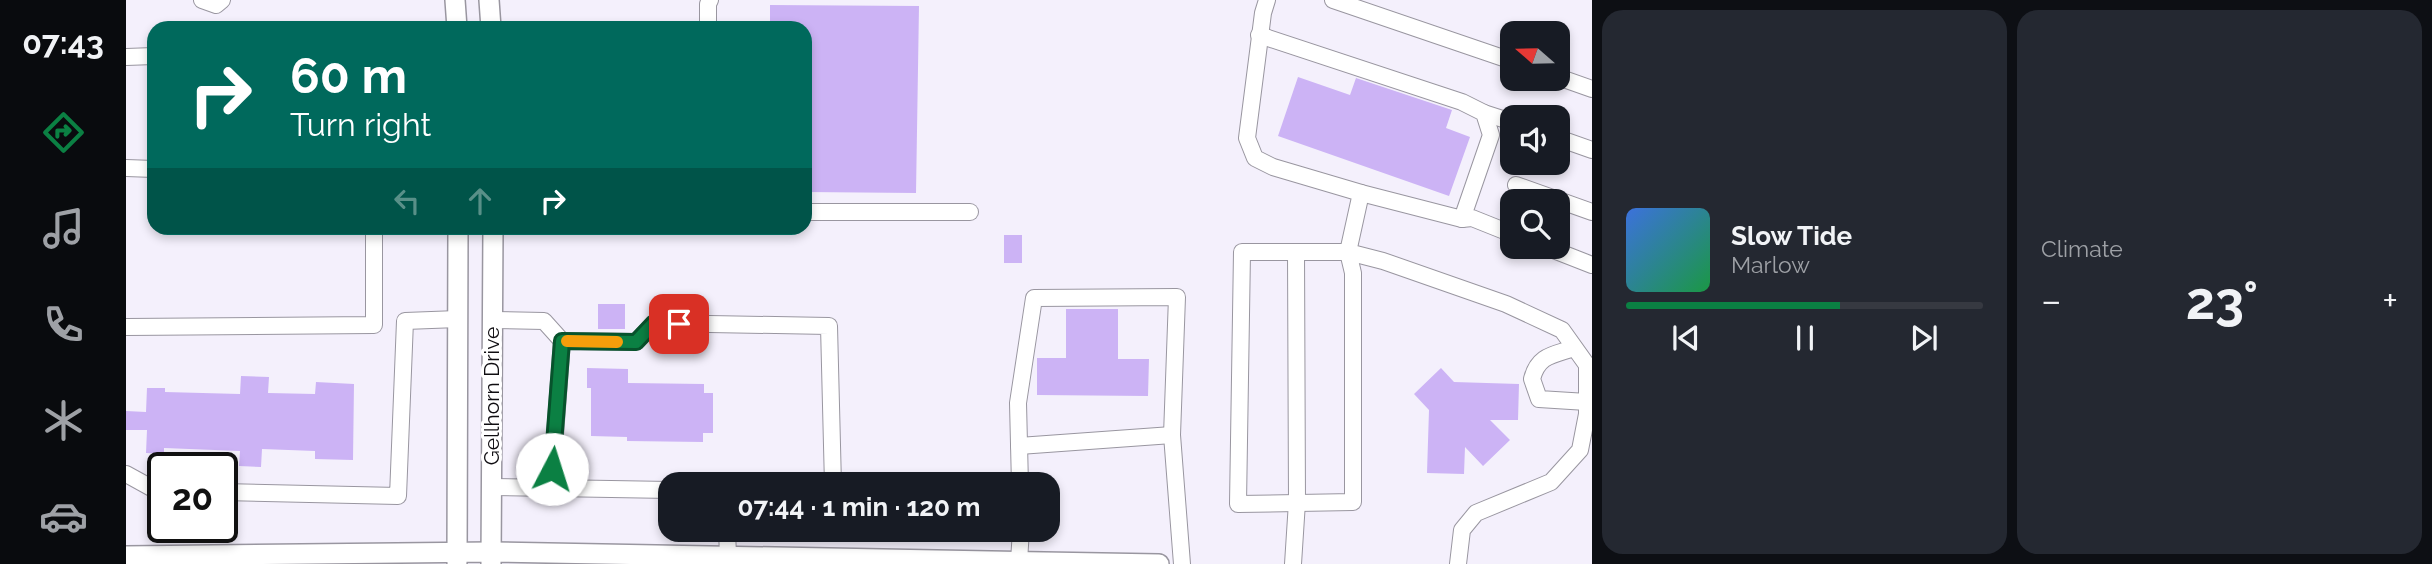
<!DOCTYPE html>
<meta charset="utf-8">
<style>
:root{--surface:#171b24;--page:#242831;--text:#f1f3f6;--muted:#9ea1a6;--line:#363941;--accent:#0b8043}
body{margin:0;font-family:Raleway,sans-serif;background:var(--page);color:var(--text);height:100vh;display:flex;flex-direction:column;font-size:26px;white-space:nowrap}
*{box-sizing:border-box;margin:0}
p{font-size:23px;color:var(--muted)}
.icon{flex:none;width:38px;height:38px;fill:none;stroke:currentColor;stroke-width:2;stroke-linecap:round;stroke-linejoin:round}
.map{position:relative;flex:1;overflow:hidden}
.panel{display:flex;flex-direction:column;gap:10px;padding:10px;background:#0d0f14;width:840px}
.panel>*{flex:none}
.banner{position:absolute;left:21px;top:21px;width:665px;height:214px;border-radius:21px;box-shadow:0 4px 10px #0003;background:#00695c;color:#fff;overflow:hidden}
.needle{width:46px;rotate:290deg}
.fabs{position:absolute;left:1374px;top:21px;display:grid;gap:14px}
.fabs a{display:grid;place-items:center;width:70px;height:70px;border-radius:14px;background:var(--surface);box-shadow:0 4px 10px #0003;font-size:35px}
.speed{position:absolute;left:21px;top:452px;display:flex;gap:14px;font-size:35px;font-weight:700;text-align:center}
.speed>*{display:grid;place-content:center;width:91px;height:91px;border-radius:50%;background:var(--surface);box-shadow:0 4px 10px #0003;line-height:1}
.speed .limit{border:4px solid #111;border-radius:10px;background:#fff;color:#111}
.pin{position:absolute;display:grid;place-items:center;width:60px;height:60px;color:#fff;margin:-30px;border-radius:14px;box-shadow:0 4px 10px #0006}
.me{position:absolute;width:77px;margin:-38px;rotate:5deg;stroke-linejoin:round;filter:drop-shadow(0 0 5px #0008)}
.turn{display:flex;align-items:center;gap:24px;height:147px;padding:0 28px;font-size:32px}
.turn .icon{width:91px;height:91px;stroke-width:2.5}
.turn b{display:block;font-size:49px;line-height:60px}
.lanes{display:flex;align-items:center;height:66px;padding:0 28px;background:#0003;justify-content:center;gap:35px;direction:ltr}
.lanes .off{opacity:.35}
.big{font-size:52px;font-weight:700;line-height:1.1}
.panel .tile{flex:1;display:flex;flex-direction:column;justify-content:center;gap:10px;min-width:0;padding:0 24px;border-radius:21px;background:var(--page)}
.song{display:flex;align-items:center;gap:21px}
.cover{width:84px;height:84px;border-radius:10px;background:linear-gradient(135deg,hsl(220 70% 55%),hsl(140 70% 35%))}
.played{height:7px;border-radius:4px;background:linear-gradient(90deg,var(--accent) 60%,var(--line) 60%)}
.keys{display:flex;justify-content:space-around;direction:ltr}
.heat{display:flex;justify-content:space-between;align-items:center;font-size:38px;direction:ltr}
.panel .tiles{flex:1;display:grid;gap:10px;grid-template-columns:repeat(2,1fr)}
.trip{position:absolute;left:532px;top:472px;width:402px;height:70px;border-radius:21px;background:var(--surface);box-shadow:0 4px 10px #0003;font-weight:700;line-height:70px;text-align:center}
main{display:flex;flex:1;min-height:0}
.menu{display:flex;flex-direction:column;width:126px;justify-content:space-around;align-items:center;background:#090b0e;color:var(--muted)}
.menu .icon{width:49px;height:49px}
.menu .selected{color:var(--accent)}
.menu b{font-size:32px;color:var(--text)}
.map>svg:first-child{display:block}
.building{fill:#ccb3f5}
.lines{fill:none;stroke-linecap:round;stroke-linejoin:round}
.minor-casing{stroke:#9996a0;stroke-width:18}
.major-casing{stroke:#9996a0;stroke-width:22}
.minor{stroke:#fff;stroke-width:16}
.major{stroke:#fff;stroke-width:19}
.route-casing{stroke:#07532c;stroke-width:18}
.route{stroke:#0b8043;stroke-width:12}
.slow{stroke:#f59e0b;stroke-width:12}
.labels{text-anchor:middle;stroke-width:6;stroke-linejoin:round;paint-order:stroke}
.street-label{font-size:21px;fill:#0f0d11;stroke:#fff}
</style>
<main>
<nav class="menu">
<b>07:43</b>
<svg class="icon selected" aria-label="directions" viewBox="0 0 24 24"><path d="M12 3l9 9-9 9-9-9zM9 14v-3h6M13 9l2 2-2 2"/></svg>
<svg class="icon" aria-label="music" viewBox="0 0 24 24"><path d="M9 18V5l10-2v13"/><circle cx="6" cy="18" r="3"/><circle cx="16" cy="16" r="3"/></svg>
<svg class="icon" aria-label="phone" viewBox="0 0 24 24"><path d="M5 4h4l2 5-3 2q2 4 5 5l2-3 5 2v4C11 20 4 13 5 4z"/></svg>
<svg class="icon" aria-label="climate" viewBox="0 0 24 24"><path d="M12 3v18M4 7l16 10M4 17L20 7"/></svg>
<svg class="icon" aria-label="car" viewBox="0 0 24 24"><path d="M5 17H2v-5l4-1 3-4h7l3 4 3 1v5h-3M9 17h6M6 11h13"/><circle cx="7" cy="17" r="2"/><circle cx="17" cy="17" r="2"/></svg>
</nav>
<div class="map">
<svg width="1466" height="564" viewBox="0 0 1466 564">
<rect width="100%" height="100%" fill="#f4f0fc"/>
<g class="building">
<path d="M 644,5 L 793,6 L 790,193 L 679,192 L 679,28 L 644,28 Z"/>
<path d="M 1172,77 L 1224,95 L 1230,78 L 1326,110 L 1320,128 L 1344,137 L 1323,196 L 1152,136 Z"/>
<rect x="878" y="235" width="18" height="28"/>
<rect x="472" y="304" width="27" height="25"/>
<path d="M 940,309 L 992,309 L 992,359 L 1023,359 L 1022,396 L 911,395 L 911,358 L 940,358 Z"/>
<path d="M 461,368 L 502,369 L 502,383 L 578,384 L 578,393 L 587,393 L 587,433 L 577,433 L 577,442 L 501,441 L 501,437 L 465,436 L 465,388 L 461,388 Z"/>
<path d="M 1315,368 L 1328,382 L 1393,384 L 1392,420 L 1364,420 L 1384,440 L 1357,466 L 1339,447 L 1338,474 L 1301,473 L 1303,410 L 1288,394 Z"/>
<path d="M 115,376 L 143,377 L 142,393 L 189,394 L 190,382 L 228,384 L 227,460 L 189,459 L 189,451 L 136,449 L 135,467 L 113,466 L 114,451 L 38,448 L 38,454 L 20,453 L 21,430 L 0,430 L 0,411 L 20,412 L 21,388 L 39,388 L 39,392 L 114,394 Z"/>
</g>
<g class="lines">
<defs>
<g id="minor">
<path d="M 76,0 L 90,5 L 96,0"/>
<path d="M 1141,0 L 1137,13 L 1121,138 L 1129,158 L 1147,167 L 1235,193 L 1222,252 L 1257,261 L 1380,304 L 1436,330 L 1461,365 L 1461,414 L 1454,450 L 1425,482 L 1350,513 L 1336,530 L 1332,564"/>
<path d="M 1207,0 L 1386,61"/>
<path d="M 582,28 L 582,4 L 584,0"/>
<path d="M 1133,35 L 1336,102 L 1358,113 L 1365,135 L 1336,219 L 1235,193"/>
<path d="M 0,57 L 28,56"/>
<path d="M 1432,77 L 1466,89"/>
<path d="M 1358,113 L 1386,122"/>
<path d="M 1432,138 L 1466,150"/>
<path d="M 0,168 L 28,169"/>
<path d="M 1390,185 L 1466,212"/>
<path d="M 679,212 L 844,212"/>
<path d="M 1336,219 L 1346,218 L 1386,234"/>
<path d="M 1420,247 L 1466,265"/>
<path d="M 1116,252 L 1222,252 L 1227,273 L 1227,502 L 1112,504 Z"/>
<path d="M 366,320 L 418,321 L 436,341 L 510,342 L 528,323 L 703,326 L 707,485"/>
<path d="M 0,327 L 248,325 L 248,228"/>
<path d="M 1448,348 C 1427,355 1412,355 1406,379 L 1413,399 L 1461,402"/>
<path d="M 893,446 L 1046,435"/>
<path d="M 0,474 L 31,491 L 37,491"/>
<path d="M 894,485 L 892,403 L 908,298 L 1051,297 L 1046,435 L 1056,564"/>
<path d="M 366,487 L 544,490"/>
<path d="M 425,488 L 436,341"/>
<path d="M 96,492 L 272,496 L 279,321 L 332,319"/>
<path d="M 601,530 L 602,556"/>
<path d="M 893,561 L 895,530"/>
<path d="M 1167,564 L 1171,502 L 1170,252"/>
</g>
<g id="major">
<path d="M 329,0 L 331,28"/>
<path d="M 363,0 L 365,28"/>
<path d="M 0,556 L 365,552 L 1033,564"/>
<path d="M 331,562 L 332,228"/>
<path d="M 365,563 L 367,228"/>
</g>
</defs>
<use href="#minor" class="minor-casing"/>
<use href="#major" class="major-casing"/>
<use href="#minor" class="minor"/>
<use href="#major" class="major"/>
</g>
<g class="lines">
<defs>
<path id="route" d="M 426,469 L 436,341 L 510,342 L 528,323 L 553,324"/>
</defs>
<use href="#route" class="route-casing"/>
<use href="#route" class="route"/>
<path class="slow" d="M 441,341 L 491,342"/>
</g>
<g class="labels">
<g class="street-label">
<text transform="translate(366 396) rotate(-90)" y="7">Gellhorn Drive</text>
</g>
</g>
</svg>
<div class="fabs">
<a><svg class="needle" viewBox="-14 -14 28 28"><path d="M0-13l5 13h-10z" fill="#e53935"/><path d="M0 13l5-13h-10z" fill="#9ea1a6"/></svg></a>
<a><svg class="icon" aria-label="sound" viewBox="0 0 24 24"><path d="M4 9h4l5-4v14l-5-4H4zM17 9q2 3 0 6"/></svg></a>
<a><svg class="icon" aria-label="search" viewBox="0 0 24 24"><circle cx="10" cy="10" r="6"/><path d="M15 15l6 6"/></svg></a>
</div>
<div class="speed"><div class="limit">20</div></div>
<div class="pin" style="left:553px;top:324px;background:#d93025"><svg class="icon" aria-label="arrive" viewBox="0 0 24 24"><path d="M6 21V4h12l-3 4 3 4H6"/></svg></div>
<svg class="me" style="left:426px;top:469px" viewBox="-20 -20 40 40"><circle r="19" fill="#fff"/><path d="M0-13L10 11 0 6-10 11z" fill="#0b8043"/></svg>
<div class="trip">07:44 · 1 min · 120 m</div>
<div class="banner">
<div class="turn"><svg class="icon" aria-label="right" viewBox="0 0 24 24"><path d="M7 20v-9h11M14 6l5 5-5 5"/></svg><div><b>60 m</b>Turn right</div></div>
<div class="lanes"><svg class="icon off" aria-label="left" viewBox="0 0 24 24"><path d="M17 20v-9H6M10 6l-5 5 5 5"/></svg><svg class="icon off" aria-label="ahead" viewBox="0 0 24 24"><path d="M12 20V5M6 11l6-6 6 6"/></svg><svg class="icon" aria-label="right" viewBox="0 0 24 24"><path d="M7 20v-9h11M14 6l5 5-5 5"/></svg></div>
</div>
</div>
<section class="panel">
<div class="tiles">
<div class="tile">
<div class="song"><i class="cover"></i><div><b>Slow Tide</b><p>Marlow</p></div></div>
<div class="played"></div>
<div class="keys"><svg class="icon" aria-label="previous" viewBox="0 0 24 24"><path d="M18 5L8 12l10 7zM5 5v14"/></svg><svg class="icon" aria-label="pause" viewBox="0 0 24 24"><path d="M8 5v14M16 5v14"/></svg><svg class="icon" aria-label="next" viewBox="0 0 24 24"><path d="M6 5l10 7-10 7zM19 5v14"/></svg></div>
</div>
<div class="tile"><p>Climate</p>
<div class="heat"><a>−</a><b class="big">23°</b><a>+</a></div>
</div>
</div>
</section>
</main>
